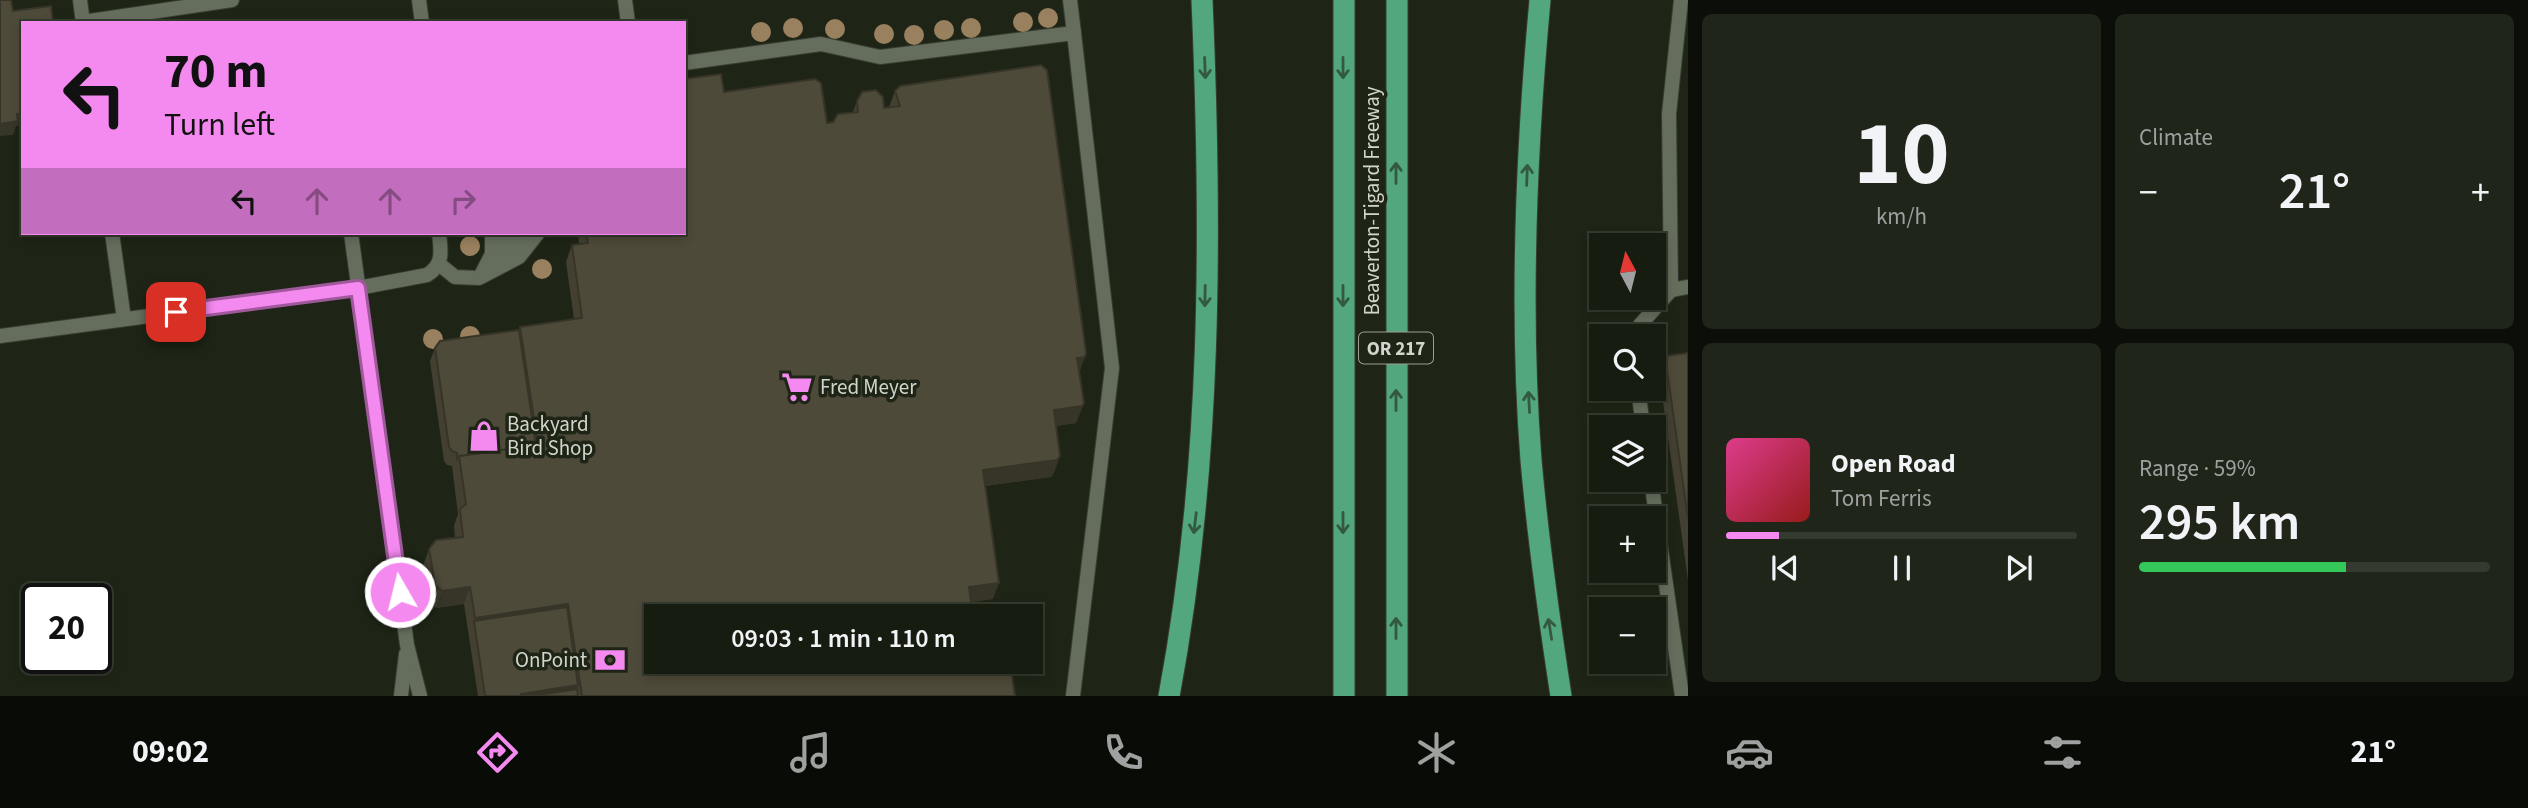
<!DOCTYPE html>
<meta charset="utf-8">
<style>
:root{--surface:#161c10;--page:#1f2519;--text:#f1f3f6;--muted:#9ea19f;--line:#353a30;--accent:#f489ef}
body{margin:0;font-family:"Source Sans 3",sans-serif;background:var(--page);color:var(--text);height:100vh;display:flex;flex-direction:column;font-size:26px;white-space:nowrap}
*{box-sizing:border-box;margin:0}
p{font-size:23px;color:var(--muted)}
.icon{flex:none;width:38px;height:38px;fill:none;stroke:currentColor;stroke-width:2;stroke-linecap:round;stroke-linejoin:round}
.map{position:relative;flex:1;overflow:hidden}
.side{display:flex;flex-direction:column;gap:14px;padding:14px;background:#0c0f09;width:840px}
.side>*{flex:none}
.banner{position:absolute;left:21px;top:21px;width:665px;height:214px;border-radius:0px;box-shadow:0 4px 10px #0003,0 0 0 2px var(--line);background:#f489ef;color:#111;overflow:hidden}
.needle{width:46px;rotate:353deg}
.fabs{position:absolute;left:1589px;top:233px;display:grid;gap:14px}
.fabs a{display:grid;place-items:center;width:77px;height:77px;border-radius:0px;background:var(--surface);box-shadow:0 4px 10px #0003,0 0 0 2px var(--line);font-size:35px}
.speed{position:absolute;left:21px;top:583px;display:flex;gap:14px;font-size:35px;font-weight:700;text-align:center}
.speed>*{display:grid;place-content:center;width:91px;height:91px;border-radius:50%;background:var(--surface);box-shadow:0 4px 10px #0003,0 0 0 2px var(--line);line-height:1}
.speed .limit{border:4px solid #111;border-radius:10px;background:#fff;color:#111}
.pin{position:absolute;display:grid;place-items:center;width:60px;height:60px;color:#fff;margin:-30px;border-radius:14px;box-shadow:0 4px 10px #0006}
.me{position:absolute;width:77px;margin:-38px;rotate:352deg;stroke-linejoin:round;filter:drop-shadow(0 0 5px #0008)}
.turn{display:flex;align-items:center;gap:24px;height:147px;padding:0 28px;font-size:32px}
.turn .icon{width:91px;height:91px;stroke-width:2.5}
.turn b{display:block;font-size:49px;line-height:60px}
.lanes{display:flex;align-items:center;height:66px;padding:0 28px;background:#0003;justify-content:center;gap:35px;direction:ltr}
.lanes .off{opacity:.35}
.big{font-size:52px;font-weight:600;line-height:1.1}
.side .tile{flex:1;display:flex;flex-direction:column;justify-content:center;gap:10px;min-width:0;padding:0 24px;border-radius:10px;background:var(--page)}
.side .dial{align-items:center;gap:0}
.dial b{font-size:91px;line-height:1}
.song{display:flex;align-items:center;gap:21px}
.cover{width:84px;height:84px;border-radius:10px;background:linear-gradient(135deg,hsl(330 70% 55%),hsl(0 70% 35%))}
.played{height:7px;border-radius:4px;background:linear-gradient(90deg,var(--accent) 15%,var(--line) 15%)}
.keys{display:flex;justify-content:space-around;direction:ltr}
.heat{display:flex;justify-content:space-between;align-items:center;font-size:38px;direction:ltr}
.charge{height:10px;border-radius:5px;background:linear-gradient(90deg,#34c759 59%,var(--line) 0)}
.side .tiles{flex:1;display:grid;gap:14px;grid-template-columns:repeat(2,1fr)}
.trip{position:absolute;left:644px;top:604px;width:399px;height:70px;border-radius:0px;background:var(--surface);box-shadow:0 4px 10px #0003,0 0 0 2px var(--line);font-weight:600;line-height:70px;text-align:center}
.dock{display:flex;height:112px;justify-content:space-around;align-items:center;background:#090b06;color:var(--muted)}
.dock .icon{width:49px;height:49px}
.dock .current{color:var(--accent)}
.dock b{font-size:32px;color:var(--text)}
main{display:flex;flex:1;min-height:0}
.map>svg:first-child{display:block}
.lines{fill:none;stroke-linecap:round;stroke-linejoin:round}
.service-casing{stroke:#383e33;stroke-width:16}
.motorway-casing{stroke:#383e33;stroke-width:23}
.service{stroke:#656e5d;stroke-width:14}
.motorway{stroke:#52a77f;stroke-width:21}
.tree{fill:#99805e}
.wall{fill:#434031}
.shaded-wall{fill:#373428}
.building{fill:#4e4a39;stroke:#373428;stroke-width:2}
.oneway{stroke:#335940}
.route-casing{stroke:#9f599b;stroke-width:18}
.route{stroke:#f489ef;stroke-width:12}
.labels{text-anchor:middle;stroke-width:7;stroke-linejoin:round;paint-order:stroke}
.shield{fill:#1e2516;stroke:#9ba095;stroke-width:2}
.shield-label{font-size:19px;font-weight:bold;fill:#d1d5cc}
.street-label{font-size:21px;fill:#d1d5cc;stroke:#1e2516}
.poi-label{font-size:21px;fill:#d1d5cc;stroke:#1e2516;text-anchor:start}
</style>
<main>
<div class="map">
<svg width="1688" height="696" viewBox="0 0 1688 696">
<rect width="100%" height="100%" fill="#1e2516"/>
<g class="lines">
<defs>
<g id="service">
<path d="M 80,0 L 83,23"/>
<path d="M 419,0 L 422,23"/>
<path d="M 625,0 L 628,23"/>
<path d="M 83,22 L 232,0"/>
<path d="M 684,63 L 821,44 L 880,57 L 1074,33 L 1070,0"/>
<path d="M 112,233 L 124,319"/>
<path d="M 351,233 L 407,645 L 420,696"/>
<path d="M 512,258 L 521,233"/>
<path d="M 439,264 L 455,277 L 479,278 L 519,257 L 538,233"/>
<path d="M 496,269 L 503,255 L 507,233"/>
<path d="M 480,277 L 492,254 L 492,233"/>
<path d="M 1671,290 L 1688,287"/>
<path d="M 0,336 L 358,288 L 427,275 C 444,265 441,250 439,233"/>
<path d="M 1636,336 L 1640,325 L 1671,290 L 1669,114 L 1681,0"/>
<path d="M 1638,388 L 1643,427"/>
<path d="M 1651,480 L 1682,696"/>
<path d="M 401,696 L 406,654"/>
<path d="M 1073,696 L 1112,368 L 1074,33"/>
</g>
<g id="motorway">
<path d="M 1344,0 L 1344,696"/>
<path d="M 1397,0 L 1397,696"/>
<path d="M 1540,0 C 1526,152 1519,307 1531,460 C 1538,539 1549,618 1561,696"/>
<path d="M 1169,696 C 1212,467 1212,232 1202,0"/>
</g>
</defs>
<use href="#service" class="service-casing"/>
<use href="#motorway" class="motorway-casing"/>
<use href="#service" class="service"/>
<use href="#motorway" class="motorway"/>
</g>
<g class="tree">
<circle cx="1048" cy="18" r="10"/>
<circle cx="1023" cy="22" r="10"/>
<circle cx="793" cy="28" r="10"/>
<circle cx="971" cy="28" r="10"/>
<circle cx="835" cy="29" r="10"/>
<circle cx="944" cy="30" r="10"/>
<circle cx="761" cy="32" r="10"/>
<circle cx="884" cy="34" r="10"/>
<circle cx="914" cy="35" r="10"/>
<circle cx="470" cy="246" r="10"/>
<circle cx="542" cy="269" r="10"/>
<circle cx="470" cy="336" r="10"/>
<circle cx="433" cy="339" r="10"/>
</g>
<g class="wall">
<path d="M 895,91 L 1079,371 L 1084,403 L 1076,423 L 1056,426 L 1054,473 L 1051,477 L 985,486 L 993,599 L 656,616 L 1015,696 L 478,696 L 464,604 L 436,608 L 429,601 L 423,566 L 429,549 L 455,538 L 454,526 L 458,514 L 452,466 L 447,465 L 444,461 L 430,361 L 435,348 L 519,330 L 520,327 L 574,319 L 566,262 L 572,245 L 579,244 L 578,233 L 684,233 L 724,92 L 827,123 L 833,122 L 853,112 L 857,101 L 884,108 L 889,107 Z"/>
<path d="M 1688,353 L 1688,580 L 1659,373 L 1665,356 Z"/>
</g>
<g class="shaded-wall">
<path d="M 23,113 L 23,125 L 16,126 L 13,135 L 0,136 L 0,124 L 17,114 Z"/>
<path d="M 1085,357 L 1079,373 L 1077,358 Z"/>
<path d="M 1084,403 L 1076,423 L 1047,427 L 1054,410 Z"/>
<path d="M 1060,456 L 1054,473 L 1051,477 L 977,487 L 983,470 Z"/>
<path d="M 999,583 L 993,599 L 963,604 L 969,587 Z"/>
<path d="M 470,587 L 464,604 L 436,608 L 442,591 Z"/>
<path d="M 568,604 L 562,621 L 474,621 L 475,618 Z"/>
<path d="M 578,685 L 575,696 L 521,696 L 521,694 Z"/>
</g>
<g class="building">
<path d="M 0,0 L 11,0 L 13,11 L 51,6 L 53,23 L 23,23 L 23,113 L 17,114 L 18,121 L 0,124 Z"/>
<path d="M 1041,65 L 1047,70 L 1086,353 L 1085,357 L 1077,358 L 1084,403 L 1082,406 L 1054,410 L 1060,456 L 1057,460 L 983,470 L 999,583 L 969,587 L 973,616 L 656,616 L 656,662 L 1010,662 L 1015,696 L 582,696 L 568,604 L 475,618 L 470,587 L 442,591 L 435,585 L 429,549 L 436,540 L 463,537 L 460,509 L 466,504 L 459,456 L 538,445 L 520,327 L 582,318 L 572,245 L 588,243 L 586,233 L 684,233 L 684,79 L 721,74 L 724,92 L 815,79 L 821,83 L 827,123 L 833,122 L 838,114 L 858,112 L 857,101 L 862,92 L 876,90 L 883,97 L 884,108 L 900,106 L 895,91 L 900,86 Z"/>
<path d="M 519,330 L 536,445 L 459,456 L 457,459 L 457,453 L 452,451 L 449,447 L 435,348 L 440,341 Z"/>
<path d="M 1688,353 L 1688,519 L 1665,356 Z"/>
<path d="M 567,607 L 578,685 L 521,694 L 522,696 L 485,696 L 474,621 Z"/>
<path d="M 577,689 L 578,696 L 532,696 Z"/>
</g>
<defs><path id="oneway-shaft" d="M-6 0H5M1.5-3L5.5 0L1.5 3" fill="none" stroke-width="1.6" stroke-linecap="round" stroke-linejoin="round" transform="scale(1.75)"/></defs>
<g class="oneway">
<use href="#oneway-shaft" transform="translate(1205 68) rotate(88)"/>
<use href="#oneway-shaft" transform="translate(1343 68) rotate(90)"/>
<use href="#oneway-shaft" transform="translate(1396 173) rotate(-90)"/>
<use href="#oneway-shaft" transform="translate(1527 175) rotate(-88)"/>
<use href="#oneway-shaft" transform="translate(1205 296) rotate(91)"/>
<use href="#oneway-shaft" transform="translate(1343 296) rotate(90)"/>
<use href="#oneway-shaft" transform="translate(1396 400) rotate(-90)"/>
<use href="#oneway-shaft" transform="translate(1529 402) rotate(-93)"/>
<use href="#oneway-shaft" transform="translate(1195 523) rotate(97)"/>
<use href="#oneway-shaft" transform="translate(1343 523) rotate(90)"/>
<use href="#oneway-shaft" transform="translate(1396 628) rotate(-90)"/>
<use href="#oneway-shaft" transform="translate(1550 629) rotate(-99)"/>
</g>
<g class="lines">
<defs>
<path id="route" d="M 176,312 L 358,288 L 400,592"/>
</defs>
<use href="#route" class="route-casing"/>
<use href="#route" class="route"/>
</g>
<defs>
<symbol id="supermarket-bare" viewBox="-9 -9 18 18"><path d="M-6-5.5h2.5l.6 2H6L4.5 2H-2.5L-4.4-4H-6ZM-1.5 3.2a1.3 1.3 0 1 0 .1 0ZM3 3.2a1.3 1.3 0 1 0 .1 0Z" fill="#f489ef" stroke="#1e2516" stroke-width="2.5" paint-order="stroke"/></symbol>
<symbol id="shop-bare" viewBox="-9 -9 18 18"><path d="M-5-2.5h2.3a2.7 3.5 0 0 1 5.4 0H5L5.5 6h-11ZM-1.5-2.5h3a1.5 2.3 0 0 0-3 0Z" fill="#f489ef" stroke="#1e2516" stroke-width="2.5" paint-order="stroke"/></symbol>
<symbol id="bank-bare" viewBox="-9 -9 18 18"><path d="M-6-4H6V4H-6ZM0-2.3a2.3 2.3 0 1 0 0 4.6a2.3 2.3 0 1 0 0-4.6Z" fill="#f489ef" stroke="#1e2516" stroke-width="2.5" paint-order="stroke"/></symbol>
</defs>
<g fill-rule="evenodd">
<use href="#supermarket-bare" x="775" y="365" width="44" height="44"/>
<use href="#shop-bare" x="462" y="414" width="44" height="44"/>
<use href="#bank-bare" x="588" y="638" width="44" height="44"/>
</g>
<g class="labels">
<rect class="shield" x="1359" y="332.5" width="74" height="31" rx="5"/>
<g class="shield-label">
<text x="1396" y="355">OR 217</text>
</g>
<g class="street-label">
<text transform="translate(1372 201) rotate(-90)" y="7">Beaverton-Tigard Freeway</text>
</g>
<g class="poi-label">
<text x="820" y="394">Fred Meyer</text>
<text x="507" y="431">Backyard<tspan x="507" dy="24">Bird Shop</tspan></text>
<text x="587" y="667" text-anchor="end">OnPoint</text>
</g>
</g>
</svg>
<div class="fabs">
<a><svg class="needle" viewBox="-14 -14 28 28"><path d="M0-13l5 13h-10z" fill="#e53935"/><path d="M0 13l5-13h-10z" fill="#9ea19f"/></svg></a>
<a><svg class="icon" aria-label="search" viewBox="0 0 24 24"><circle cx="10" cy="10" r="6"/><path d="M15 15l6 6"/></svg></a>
<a><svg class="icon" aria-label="layers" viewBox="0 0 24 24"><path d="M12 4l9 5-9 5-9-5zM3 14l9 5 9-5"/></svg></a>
<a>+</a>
<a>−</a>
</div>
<div class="speed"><div class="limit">20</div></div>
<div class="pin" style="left:176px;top:312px;background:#d93025"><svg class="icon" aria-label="arrive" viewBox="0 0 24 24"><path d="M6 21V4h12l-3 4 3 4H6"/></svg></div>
<svg class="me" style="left:400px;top:592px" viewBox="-20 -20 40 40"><circle r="17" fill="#f489ef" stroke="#fff" stroke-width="3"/><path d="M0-11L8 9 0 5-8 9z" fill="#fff"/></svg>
<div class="trip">09:03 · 1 min · 110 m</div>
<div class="banner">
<div class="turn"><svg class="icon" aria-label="left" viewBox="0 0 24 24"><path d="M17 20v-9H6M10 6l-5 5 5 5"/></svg><div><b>70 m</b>Turn left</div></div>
<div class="lanes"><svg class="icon" aria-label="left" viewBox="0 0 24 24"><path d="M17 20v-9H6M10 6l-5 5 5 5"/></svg><svg class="icon off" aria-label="ahead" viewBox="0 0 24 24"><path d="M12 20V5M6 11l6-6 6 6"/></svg><svg class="icon off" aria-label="ahead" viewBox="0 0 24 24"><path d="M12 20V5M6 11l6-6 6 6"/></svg><svg class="icon off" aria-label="right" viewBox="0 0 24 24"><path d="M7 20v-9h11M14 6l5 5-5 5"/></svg></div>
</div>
</div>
<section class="side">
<div class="tiles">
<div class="tile dial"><b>10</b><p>km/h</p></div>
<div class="tile"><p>Climate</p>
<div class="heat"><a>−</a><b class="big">21°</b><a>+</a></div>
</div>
<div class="tile">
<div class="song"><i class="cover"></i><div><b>Open Road</b><p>Tom Ferris</p></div></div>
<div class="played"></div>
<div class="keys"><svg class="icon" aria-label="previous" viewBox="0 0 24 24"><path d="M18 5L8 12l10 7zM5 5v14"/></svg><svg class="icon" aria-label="pause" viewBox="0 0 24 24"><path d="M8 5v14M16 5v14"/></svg><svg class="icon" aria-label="next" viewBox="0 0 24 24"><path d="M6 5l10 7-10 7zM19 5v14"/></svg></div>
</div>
<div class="tile"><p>Range · 59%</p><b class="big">295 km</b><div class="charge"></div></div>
</div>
</section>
</main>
<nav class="dock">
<b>09:02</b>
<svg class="icon current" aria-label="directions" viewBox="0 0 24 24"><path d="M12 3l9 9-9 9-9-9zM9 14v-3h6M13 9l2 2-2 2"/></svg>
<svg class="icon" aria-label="music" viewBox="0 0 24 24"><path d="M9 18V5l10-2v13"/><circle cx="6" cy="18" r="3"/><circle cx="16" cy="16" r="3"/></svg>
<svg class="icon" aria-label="phone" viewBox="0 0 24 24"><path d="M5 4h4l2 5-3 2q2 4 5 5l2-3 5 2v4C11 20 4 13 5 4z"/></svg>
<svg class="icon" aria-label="climate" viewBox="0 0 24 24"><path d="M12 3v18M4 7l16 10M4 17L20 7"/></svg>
<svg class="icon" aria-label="car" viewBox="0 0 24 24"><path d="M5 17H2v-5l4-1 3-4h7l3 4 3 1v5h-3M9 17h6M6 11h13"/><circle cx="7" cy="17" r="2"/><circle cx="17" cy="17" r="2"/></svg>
<svg class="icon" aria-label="filters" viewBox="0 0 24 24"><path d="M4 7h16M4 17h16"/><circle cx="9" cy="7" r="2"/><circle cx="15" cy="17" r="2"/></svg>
<b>21°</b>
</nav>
